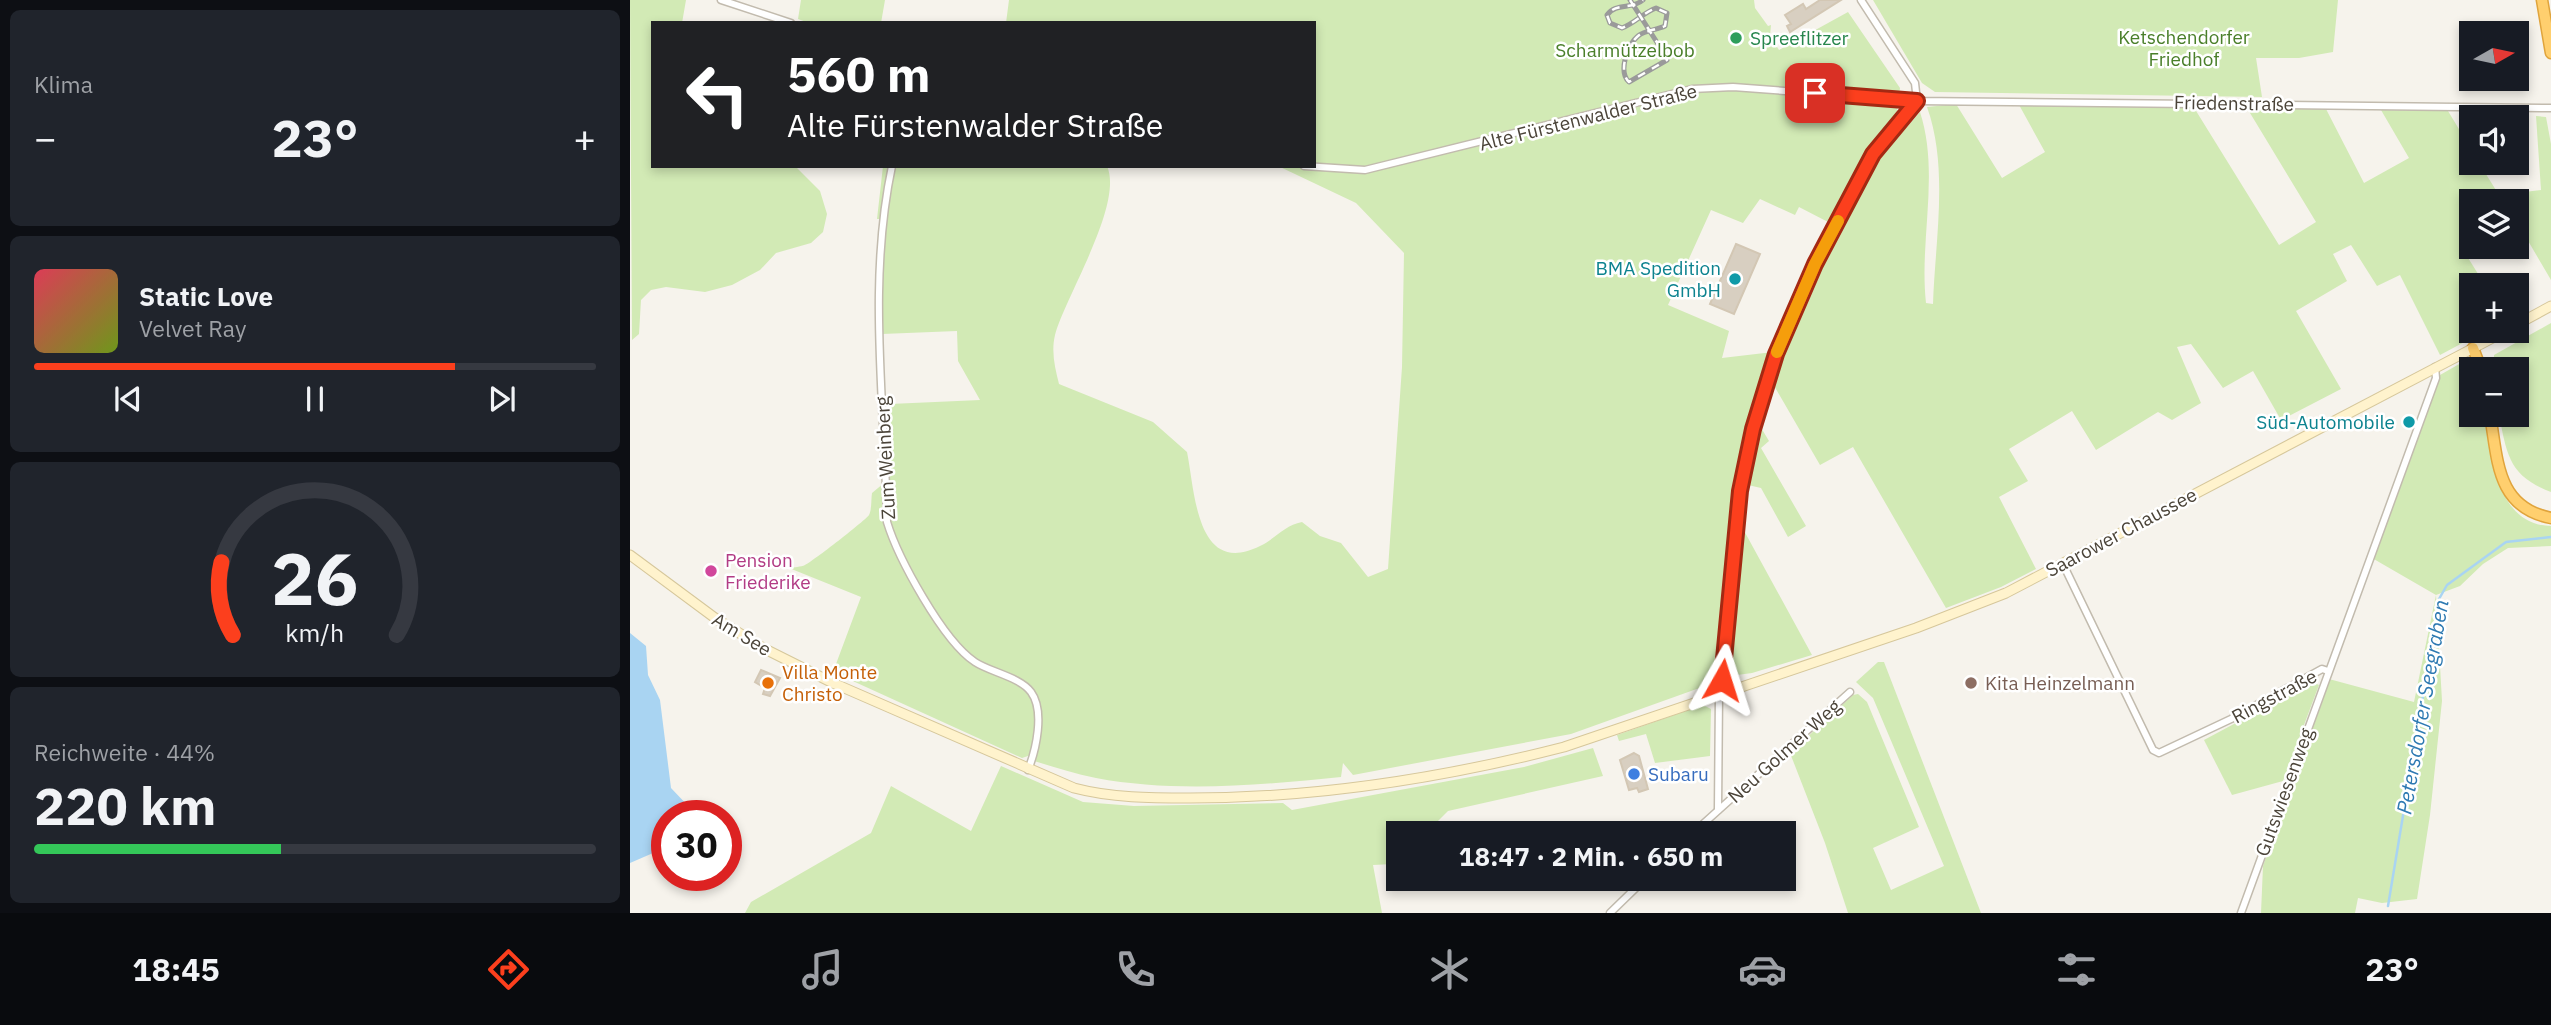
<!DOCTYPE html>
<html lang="de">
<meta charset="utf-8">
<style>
:root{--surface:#171b24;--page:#20242c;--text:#f1f3f6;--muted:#9ea1a6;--line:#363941;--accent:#fc3f1d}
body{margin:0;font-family:"IBM Plex Sans",sans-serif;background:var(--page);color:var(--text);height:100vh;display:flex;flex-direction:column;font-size:26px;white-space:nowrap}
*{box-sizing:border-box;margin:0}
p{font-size:23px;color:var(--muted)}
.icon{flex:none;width:38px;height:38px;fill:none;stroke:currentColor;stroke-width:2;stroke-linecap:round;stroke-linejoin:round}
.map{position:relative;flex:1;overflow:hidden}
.sheet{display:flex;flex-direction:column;gap:10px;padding:10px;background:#0d0f14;width:630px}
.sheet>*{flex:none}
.hud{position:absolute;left:21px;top:21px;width:665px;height:147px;border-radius:0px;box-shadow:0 4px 10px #0003;background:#202124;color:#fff;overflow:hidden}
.needle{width:46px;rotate:81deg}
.controls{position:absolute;left:1829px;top:21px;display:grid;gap:14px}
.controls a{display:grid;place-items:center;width:70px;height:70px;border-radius:0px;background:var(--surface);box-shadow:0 4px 10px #0003;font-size:35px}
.speed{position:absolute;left:21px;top:800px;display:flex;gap:14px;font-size:35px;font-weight:700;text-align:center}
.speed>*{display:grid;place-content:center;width:91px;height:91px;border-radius:50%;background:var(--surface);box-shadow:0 4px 10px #0003;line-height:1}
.speed .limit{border:10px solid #d22;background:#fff;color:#111}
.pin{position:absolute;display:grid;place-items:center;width:60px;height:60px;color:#fff;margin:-30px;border-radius:14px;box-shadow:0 4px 10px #0006}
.me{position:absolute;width:77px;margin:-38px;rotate:6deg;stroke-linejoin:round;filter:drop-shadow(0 0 5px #0008)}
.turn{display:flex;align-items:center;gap:24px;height:147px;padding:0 21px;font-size:32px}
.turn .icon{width:91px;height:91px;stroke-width:2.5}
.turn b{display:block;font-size:49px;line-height:60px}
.big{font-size:52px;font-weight:700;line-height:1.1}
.sheet .widget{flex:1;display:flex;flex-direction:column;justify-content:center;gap:10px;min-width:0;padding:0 24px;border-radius:10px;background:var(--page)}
.sheet .dial{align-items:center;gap:0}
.dial svg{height:182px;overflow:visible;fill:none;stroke:var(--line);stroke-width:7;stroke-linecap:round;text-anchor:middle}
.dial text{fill:var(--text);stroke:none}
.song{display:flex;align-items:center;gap:21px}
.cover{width:84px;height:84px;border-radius:10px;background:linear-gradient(135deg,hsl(350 70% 55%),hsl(80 70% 35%))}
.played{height:7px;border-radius:4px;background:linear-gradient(90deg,var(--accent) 75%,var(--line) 75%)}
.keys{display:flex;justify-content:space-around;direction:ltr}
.heat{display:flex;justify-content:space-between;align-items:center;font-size:38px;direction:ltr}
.charge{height:10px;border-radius:5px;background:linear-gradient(90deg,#34c759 44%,var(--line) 0)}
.trip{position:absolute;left:756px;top:821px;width:410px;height:70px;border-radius:0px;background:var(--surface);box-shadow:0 4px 10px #0003;font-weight:700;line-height:70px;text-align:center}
.menu{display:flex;height:112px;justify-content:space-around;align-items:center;background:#090b0e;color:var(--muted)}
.menu .icon{width:49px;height:49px}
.menu .current{color:var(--accent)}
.menu b{font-size:32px;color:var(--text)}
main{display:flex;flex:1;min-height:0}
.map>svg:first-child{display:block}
.green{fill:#d2eab5;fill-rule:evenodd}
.water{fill:#a9d4f2}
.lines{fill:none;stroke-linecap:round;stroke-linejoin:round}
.stream{stroke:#a9d4f2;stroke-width:2.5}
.building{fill:#d8cfc1;stroke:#d3c7b4;stroke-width:2}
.minor-casing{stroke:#c2bbae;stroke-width:9}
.secondary-casing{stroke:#d6c79b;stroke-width:11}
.motorway-casing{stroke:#e0a43c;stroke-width:13}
.minor{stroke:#fff;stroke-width:6}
.secondary{stroke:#fff3cd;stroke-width:9}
.motorway{stroke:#ffcf6e;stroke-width:10}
.rail-casing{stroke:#9a9a9a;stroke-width:5}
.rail{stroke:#fff;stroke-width:2.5;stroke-dasharray:8;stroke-linecap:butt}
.route-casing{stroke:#a42913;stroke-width:18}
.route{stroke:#fc3f1d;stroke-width:12}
.slow{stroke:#f59e0b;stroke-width:12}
.leisure-dot{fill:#2e9e5b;stroke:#fff;stroke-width:2.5}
.culture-dot{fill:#0f9aa8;stroke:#fff;stroke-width:2.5}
.hotel-dot{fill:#d1479c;stroke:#fff;stroke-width:2.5}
.food-dot{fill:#e8710a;stroke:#fff;stroke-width:2.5}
.education-dot{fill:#8d6e63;stroke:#fff;stroke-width:2.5}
.shop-dot{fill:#3f7fe0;stroke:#fff;stroke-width:2.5}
.labels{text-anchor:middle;stroke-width:5;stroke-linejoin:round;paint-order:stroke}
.park-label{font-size:19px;fill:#4a7f2a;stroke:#fff}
.leisure-label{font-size:19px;fill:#27864d;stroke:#fff;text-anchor:start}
.street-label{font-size:19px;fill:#4b4439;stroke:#fff}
.culture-label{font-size:19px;fill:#0d838f;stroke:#fff;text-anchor:end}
.hotel-label{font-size:19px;fill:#b23c85;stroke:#fff;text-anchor:start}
.food-label{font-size:19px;fill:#c56008;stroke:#fff;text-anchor:start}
.education-label{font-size:19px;fill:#785e54;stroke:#fff;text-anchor:start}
.shop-label{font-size:19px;fill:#366cbe;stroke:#fff;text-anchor:start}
.water-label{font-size:21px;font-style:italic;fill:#2e7ab2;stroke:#fff}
</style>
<main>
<section class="sheet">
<div class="widget"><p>Klima</p>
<div class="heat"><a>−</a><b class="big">23°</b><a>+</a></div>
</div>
<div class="widget">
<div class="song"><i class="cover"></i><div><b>Static Love</b><p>Velvet Ray</p></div></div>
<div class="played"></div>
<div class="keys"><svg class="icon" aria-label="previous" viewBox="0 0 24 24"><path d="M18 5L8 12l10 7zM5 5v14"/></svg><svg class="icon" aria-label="pause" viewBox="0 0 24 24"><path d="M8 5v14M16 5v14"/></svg><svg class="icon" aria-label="next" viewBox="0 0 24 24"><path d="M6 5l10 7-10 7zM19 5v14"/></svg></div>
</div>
<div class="widget dial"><svg viewBox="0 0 100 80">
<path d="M14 69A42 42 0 1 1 86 69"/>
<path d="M14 69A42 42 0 0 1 9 37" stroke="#fc3f1d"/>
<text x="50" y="56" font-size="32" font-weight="700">26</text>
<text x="50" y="72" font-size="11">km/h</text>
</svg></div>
<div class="widget"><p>Reichweite · 44%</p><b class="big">220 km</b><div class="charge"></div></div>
</section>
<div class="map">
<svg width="1921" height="913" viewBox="0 0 1921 913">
<rect width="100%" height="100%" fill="#f6f3ec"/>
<g class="green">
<path d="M 0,0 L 56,0 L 52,23 L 23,23 L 23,166 L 165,166 L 190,191 L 197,214 L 193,232 L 181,243 L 146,253 L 130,270 L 102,285 L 75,292 L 36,287 L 21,290 L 11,300 L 9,334 L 2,340 Z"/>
<path d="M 171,0 L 255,0 L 251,23 L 179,23 L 168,19 Z"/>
<path d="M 379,0 L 1124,0 L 1125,8 L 1138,26 L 1141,25 L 1140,36 L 1149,50 L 1218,12 L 1270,88 L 1266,118 L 1277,127 L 1290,112 C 1310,174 1289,239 1296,303 L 1303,304 C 1305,241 1319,168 1297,107 L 1326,104 L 1372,178 L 1415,152 L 1388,103 L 1563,106 L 1649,245 L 1686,222 L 1617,108 L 1696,109 L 1734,183 L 1779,158 L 1751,110 L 1818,111 L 1841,149 L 1841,163 L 1849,163 L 1869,195 L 1911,190 L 1906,116 L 1916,117 L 1921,144 L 1921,280 L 1887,222 L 1886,201 L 1841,201 L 1841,238 L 1830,245 L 1855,285 L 1841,285 L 1841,331 L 1855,331 L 1810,355 L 1770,275 L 1747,286 L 1721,245 L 1703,254 L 1717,281 L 1666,311 L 1711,389 L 1651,420 L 1623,371 L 1593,388 L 1561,344 L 1547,347 L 1571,403 L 1542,420 L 1528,412 L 1466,450 L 1442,411 L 1379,449 L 1398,481 L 1369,497 L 1406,569 L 1371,587 L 1316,608 L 1223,447 L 1190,465 L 1143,384 L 1130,426 L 1139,441 L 1131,448 L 1176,526 L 1158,537 L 1131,488 L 1118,485 L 1112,527 L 1182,655 L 1122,673 L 1085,678 L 1075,686 L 941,734 L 723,775 L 713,763 L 711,777 C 632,785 545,793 466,778 C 445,774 425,767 404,761 L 404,754 L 392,758 L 203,672 L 231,597 L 159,568 C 164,567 171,567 175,565 C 182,562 237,519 239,515 C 242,509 241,499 242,493 L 260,478 L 260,404 L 350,400 L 328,361 L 327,331 L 252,334 L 250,286 L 256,219 L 247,219 L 253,166 L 477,166 C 494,204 435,297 425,335 C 421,352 425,368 429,384 L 523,422 L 557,452 C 565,491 566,578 630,546 C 645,539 655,525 672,522 L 690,536 L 711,543 L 738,577 L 758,569 L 772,367 L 774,253 L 726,203 L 648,166 L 684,166 L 684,23 L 376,23 ZM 1130,199 L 1165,215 L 1169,207 L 1198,222 L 1143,352 L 1092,358 L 1099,331 L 1038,305 L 1081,210 L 1113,223 Z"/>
<path d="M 1243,0 L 1708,0 L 1703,52 L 1669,58 L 1626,58 L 1632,97 L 1305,92 L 1292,83 Z"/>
<path d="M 1921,323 L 1921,492 C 1879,476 1877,455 1869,415 L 1886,415 L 1886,369 L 1864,369 L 1864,355 Z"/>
<path d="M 1831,363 L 1842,369 L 1841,415 L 1854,415 C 1862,455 1866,525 1921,526 L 1921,546 L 1878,548 L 1853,564 L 1830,586 L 1806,595 L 1812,701 L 1800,815 L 1787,899 L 1752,903 L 1728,898 L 1725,913 L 1631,913 L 1633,866 L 1699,679 L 1784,702 L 1806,595 L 1742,558 L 1810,375 Z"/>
<path d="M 1248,662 L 1254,662 L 1351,913 L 1218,913 L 1195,843 L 1160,753 L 1223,695 L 1228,694 L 1237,702 L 1289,827 L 1243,848 L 1261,890 L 1314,866 L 1243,698 L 1226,682 Z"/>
<path d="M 1682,682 L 1689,685 L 1653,781 L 1602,795 L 1574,740 Z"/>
<path d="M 1073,705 L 1081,709 L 1080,756 L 1025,763 L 1016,734 L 989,741 L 987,735 Z"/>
<path d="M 963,748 L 973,776 L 818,811 L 796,833 L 768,833 L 768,859 L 763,864 L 743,865 L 752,913 L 115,913 L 121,902 L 241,833 L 261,786 L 341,831 L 371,766 L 453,802 L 504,806 L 653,803 L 662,810 L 894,767 Z"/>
</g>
<path class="water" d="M 0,633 L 16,646 L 18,675 L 30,700 L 41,788 L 60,808 L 61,815 L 37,816 L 37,847 L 0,863 Z"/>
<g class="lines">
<path class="stream" d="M 1758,906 L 1809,599 L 1817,585 L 1876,542 L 1921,537"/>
</g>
<g class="building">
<path d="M 1190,0 L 1211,0 L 1160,32 L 1157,26 L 1161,24 L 1155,15 L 1173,4 L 1176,9 Z"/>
<path d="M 1106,244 L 1130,254 L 1104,314 L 1080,304 Z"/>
<path d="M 131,670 L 150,678 L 140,696 L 133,694 L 135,688 L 125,682 Z"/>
<path d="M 1004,753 L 1009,756 L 1018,789 L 1009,792 L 1007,788 L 999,790 L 990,760 Z"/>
</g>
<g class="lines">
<defs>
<g id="minor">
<path d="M 91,0 L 161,23"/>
<path d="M 262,166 C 237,284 255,403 257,522 C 268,558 313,641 345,662 C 360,672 390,677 401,692 C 415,711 406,750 398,770"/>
<path d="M 674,166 L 735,170 L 1062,89 L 1103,87 L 1287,101 L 1921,108"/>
<path d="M 1433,564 L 1523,750 L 1529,753 L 1601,719 L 1692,669 L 1698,671"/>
<path d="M 1088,810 L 1089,694 L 1110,491 L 1123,429 L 1146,354 L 1185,264 L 1243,154 L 1287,101 L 1285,83 L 1231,0"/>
<path d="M 1063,833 L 1220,692"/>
<path d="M 980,913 L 1016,878"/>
<path d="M 1611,913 L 1806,378 L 1805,367"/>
</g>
<g id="secondary">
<path d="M 1886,325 L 1921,306"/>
<path d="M 0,555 L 85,618 L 135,649 L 203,683 L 444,788 C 482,798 521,798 560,798 C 685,798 813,778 934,747 L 1286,628 L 1376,593 L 1876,331"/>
</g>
<g id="motorway">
<path d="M 1912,0 L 1921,53"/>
<path d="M 1843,348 L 1851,369"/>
<path d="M 1860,415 C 1868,460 1866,507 1921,518"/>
</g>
</defs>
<use href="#minor" class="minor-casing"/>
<use href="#secondary" class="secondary-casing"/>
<use href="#motorway" class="motorway-casing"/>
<use href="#minor" class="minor"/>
<use href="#secondary" class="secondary"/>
<use href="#motorway" class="motorway"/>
<defs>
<path id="rail" d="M 1000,0 L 1035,55 L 1037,60 L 999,82 C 988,72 997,45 1008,36 C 1015,30 1027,30 1035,26 L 1037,13 L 1026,8 C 1013,13 1005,23 992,28 L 980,23 L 977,15 C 986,2 1002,10 1013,0"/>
</defs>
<use href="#rail" class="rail-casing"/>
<use href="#rail" class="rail"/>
</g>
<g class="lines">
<defs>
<path id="route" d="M 1092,680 L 1110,491 L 1123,429 L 1146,354 L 1185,264 L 1243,154 L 1287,101 L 1185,93"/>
</defs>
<use href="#route" class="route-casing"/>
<use href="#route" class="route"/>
<path class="slow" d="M 1147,352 L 1185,264 L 1208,221"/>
</g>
<circle class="leisure-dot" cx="1106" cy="38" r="7"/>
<g class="culture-dot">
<circle cx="1105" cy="279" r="7"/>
<circle cx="1779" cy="422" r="7"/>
</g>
<circle class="hotel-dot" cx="81" cy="571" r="7"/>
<circle class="food-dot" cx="138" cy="683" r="7"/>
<circle class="education-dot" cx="1341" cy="683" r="7"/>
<circle class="shop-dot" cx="1004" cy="774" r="7"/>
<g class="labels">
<g class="park-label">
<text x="1554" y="44">Ketschendorfer<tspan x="1554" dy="22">Friedhof</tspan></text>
<text x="995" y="57">Scharmützelbob</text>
</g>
<g class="leisure-label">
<text x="1120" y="45">Spreeflitzer</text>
</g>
<g class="street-label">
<text transform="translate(1604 103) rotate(1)" y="7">Friedenstraße</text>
<text transform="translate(958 117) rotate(-14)" y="7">Alte Fürstenwalder Straße</text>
<text transform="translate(255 458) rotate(-93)" y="7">Zum Weinberg</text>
<text transform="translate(1491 532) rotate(-28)" y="7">Saarower Chaussee</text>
<text transform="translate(112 634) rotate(31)" y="7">Am See</text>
<text transform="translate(1644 696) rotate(-28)" y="7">Ringstraße</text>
<text transform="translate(1154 751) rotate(-42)" y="7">Neu Golmer Weg</text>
<text transform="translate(1654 792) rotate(-70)" y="7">Gutswiesenweg</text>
</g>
<g class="culture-label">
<text x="1091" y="275">BMA Spedition<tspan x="1091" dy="22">GmbH</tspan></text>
<text x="1765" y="429">Süd-Automobile</text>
</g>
<g class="hotel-label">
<text x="95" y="567">Pension<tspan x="95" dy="22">Friederike</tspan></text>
</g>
<g class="food-label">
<text x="152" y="679">Villa Monte<tspan x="152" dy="22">Christo</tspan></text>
</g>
<g class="education-label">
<text x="1355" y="690">Kita Heinzelmann</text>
</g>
<g class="shop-label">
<text x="1018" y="781">Subaru</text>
</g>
<g class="water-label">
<text transform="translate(1793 707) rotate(-80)" y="7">Petersdorfer Seegraben</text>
</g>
</g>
</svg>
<div class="controls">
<a><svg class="needle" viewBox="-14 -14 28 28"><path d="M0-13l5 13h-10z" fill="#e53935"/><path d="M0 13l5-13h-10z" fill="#9ea1a6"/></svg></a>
<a><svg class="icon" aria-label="sound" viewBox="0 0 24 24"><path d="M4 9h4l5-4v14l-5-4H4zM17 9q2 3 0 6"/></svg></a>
<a><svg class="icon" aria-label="layers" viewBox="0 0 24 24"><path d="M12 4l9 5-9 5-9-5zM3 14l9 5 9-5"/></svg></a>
<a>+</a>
<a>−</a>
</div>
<div class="speed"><div class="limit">30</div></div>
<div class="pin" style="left:1185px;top:93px;background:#d93025"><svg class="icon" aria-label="arrive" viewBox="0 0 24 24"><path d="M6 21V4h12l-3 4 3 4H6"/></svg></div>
<svg class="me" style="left:1092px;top:680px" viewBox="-20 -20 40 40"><path d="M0-17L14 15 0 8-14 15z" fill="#fc3f1d" stroke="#fff" stroke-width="4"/></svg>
<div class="trip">18:47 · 2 Min. · 650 m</div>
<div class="hud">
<div class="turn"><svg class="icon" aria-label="left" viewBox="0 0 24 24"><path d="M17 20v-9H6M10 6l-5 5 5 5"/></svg><div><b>560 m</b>Alte Fürstenwalder Straße</div></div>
</div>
</div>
</main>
<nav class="menu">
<b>18:45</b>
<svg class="icon current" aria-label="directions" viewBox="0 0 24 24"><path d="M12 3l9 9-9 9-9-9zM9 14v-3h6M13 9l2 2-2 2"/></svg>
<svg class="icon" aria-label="music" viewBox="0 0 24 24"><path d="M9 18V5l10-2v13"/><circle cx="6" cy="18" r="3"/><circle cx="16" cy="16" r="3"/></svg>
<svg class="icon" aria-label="phone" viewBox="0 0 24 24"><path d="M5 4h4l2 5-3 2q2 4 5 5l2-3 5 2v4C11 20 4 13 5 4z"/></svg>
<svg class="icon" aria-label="climate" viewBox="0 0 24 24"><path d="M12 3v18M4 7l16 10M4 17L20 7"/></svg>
<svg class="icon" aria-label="car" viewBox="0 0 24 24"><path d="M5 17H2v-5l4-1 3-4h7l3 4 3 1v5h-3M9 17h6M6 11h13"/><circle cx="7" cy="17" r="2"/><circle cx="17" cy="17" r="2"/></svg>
<svg class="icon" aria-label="filters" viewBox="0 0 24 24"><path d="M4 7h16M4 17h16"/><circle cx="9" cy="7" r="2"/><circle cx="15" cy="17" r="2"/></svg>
<b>23°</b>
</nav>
